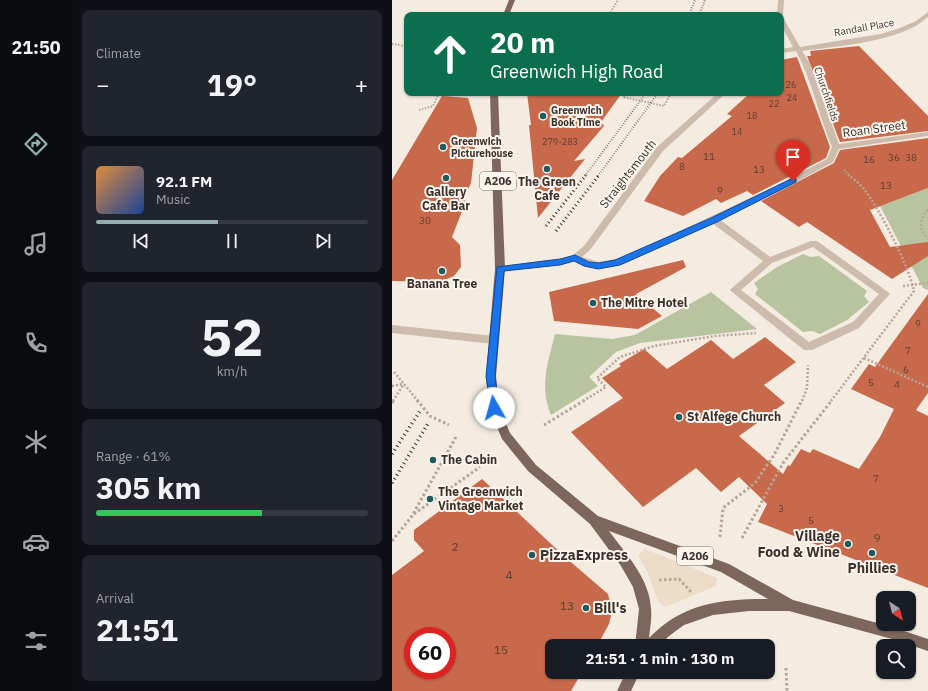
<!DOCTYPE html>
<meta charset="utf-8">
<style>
:root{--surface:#171b24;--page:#20242c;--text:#f1f3f6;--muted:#9ea1a6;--line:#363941;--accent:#92aeb2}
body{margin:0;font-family:"IBM Plex Sans",sans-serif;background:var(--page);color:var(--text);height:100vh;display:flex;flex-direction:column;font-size:15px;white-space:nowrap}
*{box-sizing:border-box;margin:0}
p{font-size:13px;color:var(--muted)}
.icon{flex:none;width:22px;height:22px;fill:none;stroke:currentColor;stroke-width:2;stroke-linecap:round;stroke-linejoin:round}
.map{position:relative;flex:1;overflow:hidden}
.side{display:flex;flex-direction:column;gap:10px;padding:10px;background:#0d0f14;width:320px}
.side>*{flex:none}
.top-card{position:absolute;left:12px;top:12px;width:380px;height:84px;border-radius:8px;box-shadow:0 1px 3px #0004;background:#0b6e4f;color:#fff;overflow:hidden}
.needle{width:26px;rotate:144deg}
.tools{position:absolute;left:484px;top:591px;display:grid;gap:8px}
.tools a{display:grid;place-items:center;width:40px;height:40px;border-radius:8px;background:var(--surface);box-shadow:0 1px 3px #0004;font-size:20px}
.speed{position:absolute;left:12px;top:627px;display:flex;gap:8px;font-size:20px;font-weight:700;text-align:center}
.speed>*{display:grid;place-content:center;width:52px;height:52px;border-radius:50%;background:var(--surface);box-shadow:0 1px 3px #0004;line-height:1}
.speed .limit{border:6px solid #d22;background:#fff;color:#111}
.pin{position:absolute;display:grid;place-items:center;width:34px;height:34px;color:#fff;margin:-41px -17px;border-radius:50% 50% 50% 0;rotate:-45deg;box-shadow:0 0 4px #0007}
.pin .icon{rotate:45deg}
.me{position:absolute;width:44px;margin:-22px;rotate:353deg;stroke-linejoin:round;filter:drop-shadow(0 0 3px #0008)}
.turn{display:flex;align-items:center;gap:14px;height:84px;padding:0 20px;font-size:18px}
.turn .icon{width:52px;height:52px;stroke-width:2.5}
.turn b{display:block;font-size:28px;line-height:34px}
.big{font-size:30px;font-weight:800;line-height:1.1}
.side .tile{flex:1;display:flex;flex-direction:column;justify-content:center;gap:6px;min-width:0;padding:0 14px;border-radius:8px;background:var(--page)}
.side .dial{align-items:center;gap:0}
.dial b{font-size:52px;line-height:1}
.song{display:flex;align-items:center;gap:12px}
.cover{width:48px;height:48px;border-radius:6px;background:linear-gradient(135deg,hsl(30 70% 55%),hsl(220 70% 35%))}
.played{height:4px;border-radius:2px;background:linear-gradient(90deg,var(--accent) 45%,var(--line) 45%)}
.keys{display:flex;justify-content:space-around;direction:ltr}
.heat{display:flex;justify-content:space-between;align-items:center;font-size:22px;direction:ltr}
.charge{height:6px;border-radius:3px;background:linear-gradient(90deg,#34c759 61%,var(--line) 0)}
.trip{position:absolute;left:153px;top:639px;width:230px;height:40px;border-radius:8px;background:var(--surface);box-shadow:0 1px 3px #0004;font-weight:800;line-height:40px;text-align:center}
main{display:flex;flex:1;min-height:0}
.dock{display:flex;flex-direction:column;width:72px;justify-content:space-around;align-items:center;background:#090b0e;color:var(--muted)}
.dock .icon{width:28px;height:28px}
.dock .current{color:var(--accent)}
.dock b{font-size:18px;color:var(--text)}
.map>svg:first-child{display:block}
.green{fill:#b8c4a0}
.plaza{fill:#ecdcc8}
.building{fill:#c8694b;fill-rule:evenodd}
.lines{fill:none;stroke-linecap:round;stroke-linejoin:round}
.path-far2{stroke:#b9a596;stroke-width:2;stroke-dasharray:1.5 1.5;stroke-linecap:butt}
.path-far1{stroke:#b9a596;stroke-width:2.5;stroke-dasharray:2 2;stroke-linecap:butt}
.path{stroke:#b9a596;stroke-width:3;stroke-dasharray:2.5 2.5;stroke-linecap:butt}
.minor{fill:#cdbbac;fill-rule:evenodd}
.major{fill:#7d675c;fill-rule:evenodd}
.rail-far2{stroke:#3b302b;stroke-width:2;stroke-dasharray:0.5 2;stroke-linecap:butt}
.rail-far1{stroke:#3b302b;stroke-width:3;stroke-dasharray:1 3;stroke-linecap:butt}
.rail{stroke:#3b302b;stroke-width:3.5;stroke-dasharray:1 3.5;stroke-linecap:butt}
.route{fill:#1a73e8;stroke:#114b97}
.poi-dot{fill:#1f5a5e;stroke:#fbf5ee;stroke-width:1.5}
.labels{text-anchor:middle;stroke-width:4;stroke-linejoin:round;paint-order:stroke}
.far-number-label{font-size:9px;fill:#5e3e33}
.far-street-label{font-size:10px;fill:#3b302b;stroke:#fbf5ee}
.far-poi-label{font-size:10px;font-weight:bold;fill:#3b302b;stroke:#fbf5ee;text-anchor:start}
.number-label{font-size:10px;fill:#5e3e33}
.shield{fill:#fbf5ee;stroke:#756b66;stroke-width:1}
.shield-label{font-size:11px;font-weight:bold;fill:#3b302b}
.street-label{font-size:12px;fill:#3b302b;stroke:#fbf5ee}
.poi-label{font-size:12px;font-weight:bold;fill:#3b302b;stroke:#fbf5ee;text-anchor:start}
.near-number-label{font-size:12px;fill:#5e3e33}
.near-poi-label{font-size:14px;font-weight:bold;fill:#3b302b;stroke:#fbf5ee;text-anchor:start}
</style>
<main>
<nav class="dock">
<b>21:50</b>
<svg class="icon current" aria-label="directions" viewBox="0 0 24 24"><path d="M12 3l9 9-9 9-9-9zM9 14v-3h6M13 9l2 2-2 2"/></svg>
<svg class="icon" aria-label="music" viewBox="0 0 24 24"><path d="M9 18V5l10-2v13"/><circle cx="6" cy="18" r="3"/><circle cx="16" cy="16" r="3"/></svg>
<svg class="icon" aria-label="phone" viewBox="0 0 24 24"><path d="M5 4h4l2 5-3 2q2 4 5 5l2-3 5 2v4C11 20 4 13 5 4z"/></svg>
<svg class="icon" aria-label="climate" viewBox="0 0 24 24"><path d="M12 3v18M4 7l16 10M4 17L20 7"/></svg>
<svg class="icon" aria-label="car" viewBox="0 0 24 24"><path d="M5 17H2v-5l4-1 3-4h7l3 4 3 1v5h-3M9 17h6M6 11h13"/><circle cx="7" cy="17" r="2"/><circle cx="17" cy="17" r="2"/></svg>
<svg class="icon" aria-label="filters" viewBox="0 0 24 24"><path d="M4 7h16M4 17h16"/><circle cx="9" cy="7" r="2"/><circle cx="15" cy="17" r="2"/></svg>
</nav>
<section class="side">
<div class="tile"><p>Climate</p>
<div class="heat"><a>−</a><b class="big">19°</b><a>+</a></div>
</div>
<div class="tile">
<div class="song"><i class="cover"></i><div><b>92.1 FM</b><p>Music</p></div></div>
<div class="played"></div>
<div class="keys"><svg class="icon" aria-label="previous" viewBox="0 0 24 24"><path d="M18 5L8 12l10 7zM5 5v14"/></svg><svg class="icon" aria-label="pause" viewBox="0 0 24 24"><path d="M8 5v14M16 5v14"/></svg><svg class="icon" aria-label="next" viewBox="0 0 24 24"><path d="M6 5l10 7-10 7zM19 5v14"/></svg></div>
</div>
<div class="tile dial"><b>52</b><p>km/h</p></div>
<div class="tile"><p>Range · 61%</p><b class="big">305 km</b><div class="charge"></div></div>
<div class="tile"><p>Arrival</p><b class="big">21:51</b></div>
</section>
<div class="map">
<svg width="536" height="691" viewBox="0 0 536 691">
<rect width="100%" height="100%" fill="#f4ebe1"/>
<g class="green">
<path d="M 536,188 L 536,290 L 531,288 L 488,206 Z"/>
<path d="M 411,254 L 419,257 L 427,256 L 475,291 L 472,296 L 477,302 L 455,320 L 428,334 L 420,331 L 411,332 L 363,294 L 366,289 L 362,283 L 385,267 Z"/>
<path d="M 319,292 L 365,329 L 248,343 L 224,352 L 197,377 L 206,386 L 159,415 C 147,386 156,363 163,334 L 220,339 L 243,335 Z"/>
</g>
<path class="plaza" d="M 253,549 L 325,578 L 324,586 L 273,607 L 266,601 L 255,571 L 246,555 Z"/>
<g class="building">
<path d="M 467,46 L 536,116 L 536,131 L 448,142 L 415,56 L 419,56 L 418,51 Z"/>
<path d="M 405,57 L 438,147 L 434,158 L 361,195 L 355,191 L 329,203 L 324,199 L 291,216 L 252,201 L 268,176 L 286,157 L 290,158 L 340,116 L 335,114 L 358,93 L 389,93 L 389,60 Z"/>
<path d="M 135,93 L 230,93 L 209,122 L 212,126 L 182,161 L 193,159 L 146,218 L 137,125 L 139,125 Z"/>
<path d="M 50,96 L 76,98 L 85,128 L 79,183 L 71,200 L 74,201 L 60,237 L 68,245 L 69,267 L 62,276 L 48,282 L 0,281 L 0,180 Z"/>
<path d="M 536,138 L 536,188 L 478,210 L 498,247 L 536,242 L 536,256 L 500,279 L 415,222 L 407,227 L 369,201 L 442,163 L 448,150 Z"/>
<path d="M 291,260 L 294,267 L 244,294 L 270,316 L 246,329 L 162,321 L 157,292 Z"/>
<path d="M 536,294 L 536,393 L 524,410 L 536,416 L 536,588 L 366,522 L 375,504 L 347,477 L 329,492 L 304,468 L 251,507 L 179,432 L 231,398 L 210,378 L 229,366 L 227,364 L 252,349 L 275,369 L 319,340 L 341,359 L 373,337 L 404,362 L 372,385 L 393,403 L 347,436 L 391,474 L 396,465 L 398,466 L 409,449 L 418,453 L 421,449 L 467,469 L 488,437 L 502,409 L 459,389 L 477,364 L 483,367 Z"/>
<path d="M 90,479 L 173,557 L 216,594 L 220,611 L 217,624 L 205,646 L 160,646 L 160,672 L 190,672 L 179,691 L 0,691 L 0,575 L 32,551 L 22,540 L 22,530 ZM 21,636 L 55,636 L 55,670 L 21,670 Z"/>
</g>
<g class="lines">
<g class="path-far2">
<path d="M 217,15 L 226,0"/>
<path d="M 0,44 L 15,46"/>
<path d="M 15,70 L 13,79 L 15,84"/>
<path d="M 31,93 L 47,95"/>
<path d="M 234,93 L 231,97 L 272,106 L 279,93"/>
<path d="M 27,110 L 41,106 L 47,93"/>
<path d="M 452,170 L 458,176"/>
</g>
<g class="path-far1">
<path d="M 536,210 C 526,220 527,228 536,239"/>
<path d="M 511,286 L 536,283"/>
<path d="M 472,358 L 536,387"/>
<path d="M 2,372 L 26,401"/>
<path d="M 0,386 L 12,384"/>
<path d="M 1,401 L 12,384"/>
<path d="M 191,401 L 214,387 L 205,378 L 228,357 L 262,346 L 323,336 L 364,333"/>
<path d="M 410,401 L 415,388 L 416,365"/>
<path d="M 439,401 L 522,291 C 517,266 488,210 472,189 C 468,184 462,179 456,175"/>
</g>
<g class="path">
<path d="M 25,400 L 38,416 L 57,425"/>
<path d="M 0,403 L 2,400"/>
<path d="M 152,425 L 193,400"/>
<path d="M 22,514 L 88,467"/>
<path d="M 328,537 L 331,508 L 363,483 L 382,455 L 410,400"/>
<path d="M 350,538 L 391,463 L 440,400"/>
<path d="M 0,541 L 20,516 L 64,437"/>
<path d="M 267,580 L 287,579 L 300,593"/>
<path d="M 394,668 L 395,691"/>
</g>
<g class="minor">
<path d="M 386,0 L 392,0 L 391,15 L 389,17 L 389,15 L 385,15 Z"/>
<path d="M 536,12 L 536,17 C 509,42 446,46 410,51 L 417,62 L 447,144 L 536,132 L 536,136 L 447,149 L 441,162 L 392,189 L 327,219 L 378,257 L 419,241 L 425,241 L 496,292 L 498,294 L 496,296 L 467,328 L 420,350 L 412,350 L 340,292 L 338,290 L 340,288 L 371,261 L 320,223 L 236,262 L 220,267 L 201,268 L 182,261 L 168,265 L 108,272 L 103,269 L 108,266 L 168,259 L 180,256 L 192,246 L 265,147 L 326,93 L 334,93 L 271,151 L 198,250 L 190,257 L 207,262 L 230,258 L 386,185 L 435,159 L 440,147 C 427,116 420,81 404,51 L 389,53 L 389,49 L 401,47 L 389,25 L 389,17 L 392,19 L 408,47 L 489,34 L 508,28 L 524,21 ZM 421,247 L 487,294 L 461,322 L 417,342 L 349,290 L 380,263 Z"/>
<path d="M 0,325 L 101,336 L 106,340 L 101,344 L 0,333 Z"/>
</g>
<g class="major">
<path d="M 117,0 L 123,0 L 117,15 L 111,15 Z"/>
<path d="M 98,93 L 106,93 L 113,269 L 104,376 L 107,408 L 118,433 L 144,465 L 206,516 L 337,564 L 401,600 L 500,627 L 536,639 L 536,651 L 500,639 L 397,611 L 357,611 L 321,615 L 292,625 L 277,636 L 267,646 L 243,646 L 247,609 L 241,587 L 229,566 L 198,524 L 136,471 L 110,439 L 97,408 L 94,376 L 103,269 ZM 217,531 L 329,572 L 376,599 C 329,599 291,603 257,638 C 258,628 260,619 259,609 C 258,579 234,554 217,531 Z"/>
<path d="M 234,672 L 248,672 L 239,691 L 225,691 Z"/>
</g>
<g class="rail-far2">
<path d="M 297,15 L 303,0"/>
<path d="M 307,15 L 313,0"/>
<path d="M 193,176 L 254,93"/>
<path d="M 206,176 L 266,93"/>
</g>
<g class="rail-far1">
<path d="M 154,226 L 194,175"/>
<path d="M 164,231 L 207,175"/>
</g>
<g class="rail">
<path d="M 0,454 L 28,411"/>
<path d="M 0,483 L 37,422"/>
</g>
</g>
<path class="route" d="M 401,178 L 404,179 L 404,182 L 325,222 L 228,265 L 206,269 L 192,266 L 182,261 L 168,265 L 112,271 L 103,376 L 107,408 L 102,412 L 99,411 L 94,376 L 105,267 L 168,259 L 183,255 L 197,262 L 206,263 L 223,260 L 319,218 Z"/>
<g class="poi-dot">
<circle cx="151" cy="116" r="4"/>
<circle cx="51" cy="147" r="4"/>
<circle cx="155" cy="169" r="4"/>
<circle cx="54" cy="178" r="4"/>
<circle cx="50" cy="271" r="4"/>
<circle cx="201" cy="303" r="4"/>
<circle cx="287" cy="417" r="4"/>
<circle cx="41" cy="460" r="4"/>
<circle cx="38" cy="499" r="4"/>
<circle cx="456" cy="544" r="4"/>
<circle cx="480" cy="553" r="4"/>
<circle cx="140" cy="555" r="4"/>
<circle cx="194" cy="608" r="4"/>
</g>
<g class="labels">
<g class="far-number-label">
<text x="399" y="88">26</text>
<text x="400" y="101">24</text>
<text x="382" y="107">22</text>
<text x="360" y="119">18</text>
<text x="345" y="135">14</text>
<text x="168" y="145">279-283</text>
</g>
<g class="far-street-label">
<text transform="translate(472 27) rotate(-10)" y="4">Randall Place</text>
<text transform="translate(435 94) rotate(71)" y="4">Churchfields</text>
</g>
<g class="far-poi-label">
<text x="159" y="114">Greenwich<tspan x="159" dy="12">Book Time</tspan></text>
<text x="59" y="145">Greenwich<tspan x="59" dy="12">Picturehouse</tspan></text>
</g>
<g class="number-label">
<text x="317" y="160">11</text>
<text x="502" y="161">36</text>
<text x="519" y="161">38</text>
<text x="477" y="163">16</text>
<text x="290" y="170">8</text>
<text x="367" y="173">13</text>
<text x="494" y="189">13</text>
<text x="328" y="194">9</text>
<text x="33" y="224">30</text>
<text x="526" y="327">9</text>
<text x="516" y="354">7</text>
<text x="514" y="373">6</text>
<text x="479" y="386">5</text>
<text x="505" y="388">4</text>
<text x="484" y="482">7</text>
<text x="389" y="512">3</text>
<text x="419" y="524">5</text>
</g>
<g class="shield">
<rect x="88" y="172" width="36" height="18" rx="3"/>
<rect x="285" y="547" width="36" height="18" rx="3"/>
</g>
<g class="shield-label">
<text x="106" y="185">A206</text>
<text x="303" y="560">A206</text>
</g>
<g class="street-label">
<text transform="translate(482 129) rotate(-8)" y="4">Roan Street</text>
<text transform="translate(236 174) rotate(-52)" y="4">Straightsmouth</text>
</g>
<g class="poi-label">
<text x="155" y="186" text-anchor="middle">The Green<tspan x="155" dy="14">Cafe</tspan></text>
<text x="54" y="196" text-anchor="middle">Gallery<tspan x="54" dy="14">Cafe Bar</tspan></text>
<text x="50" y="288" text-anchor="middle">Banana Tree</text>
<text x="209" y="307">The Mitre Hotel</text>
<text x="295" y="421">St Alfege Church</text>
<text x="49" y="464">The Cabin</text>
<text x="46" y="496">The Greenwich<tspan x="46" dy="14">Vintage Market</tspan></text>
</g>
<g class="near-number-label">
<text x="485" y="542">9</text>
<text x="63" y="551">2</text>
<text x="117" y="579">4</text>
<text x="175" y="610">13</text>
<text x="109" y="654">15</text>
</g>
<g class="near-poi-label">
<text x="448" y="541" text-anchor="end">Village<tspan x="448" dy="16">Food &amp; Wine</tspan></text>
<text x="148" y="560">PizzaExpress</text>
<text x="480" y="573" text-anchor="middle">Phillies</text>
<text x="202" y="613">Bill's</text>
</g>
</g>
</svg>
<div class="tools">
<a><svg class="needle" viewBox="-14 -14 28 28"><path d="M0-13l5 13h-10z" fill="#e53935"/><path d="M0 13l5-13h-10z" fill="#9ea1a6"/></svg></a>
<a><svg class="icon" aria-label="search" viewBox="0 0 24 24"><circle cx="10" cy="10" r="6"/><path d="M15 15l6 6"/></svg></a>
</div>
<div class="speed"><div class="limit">60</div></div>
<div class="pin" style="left:401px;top:181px;background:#d93025"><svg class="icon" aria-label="arrive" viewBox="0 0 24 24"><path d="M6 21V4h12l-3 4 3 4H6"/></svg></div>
<svg class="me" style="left:102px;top:408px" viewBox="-20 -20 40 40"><circle r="19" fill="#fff"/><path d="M0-13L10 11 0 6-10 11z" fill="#1a73e8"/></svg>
<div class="trip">21:51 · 1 min · 130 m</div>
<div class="top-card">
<div class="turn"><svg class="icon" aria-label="ahead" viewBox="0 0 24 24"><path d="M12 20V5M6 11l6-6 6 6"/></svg><div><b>20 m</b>Greenwich High Road</div></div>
</div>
</div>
</main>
